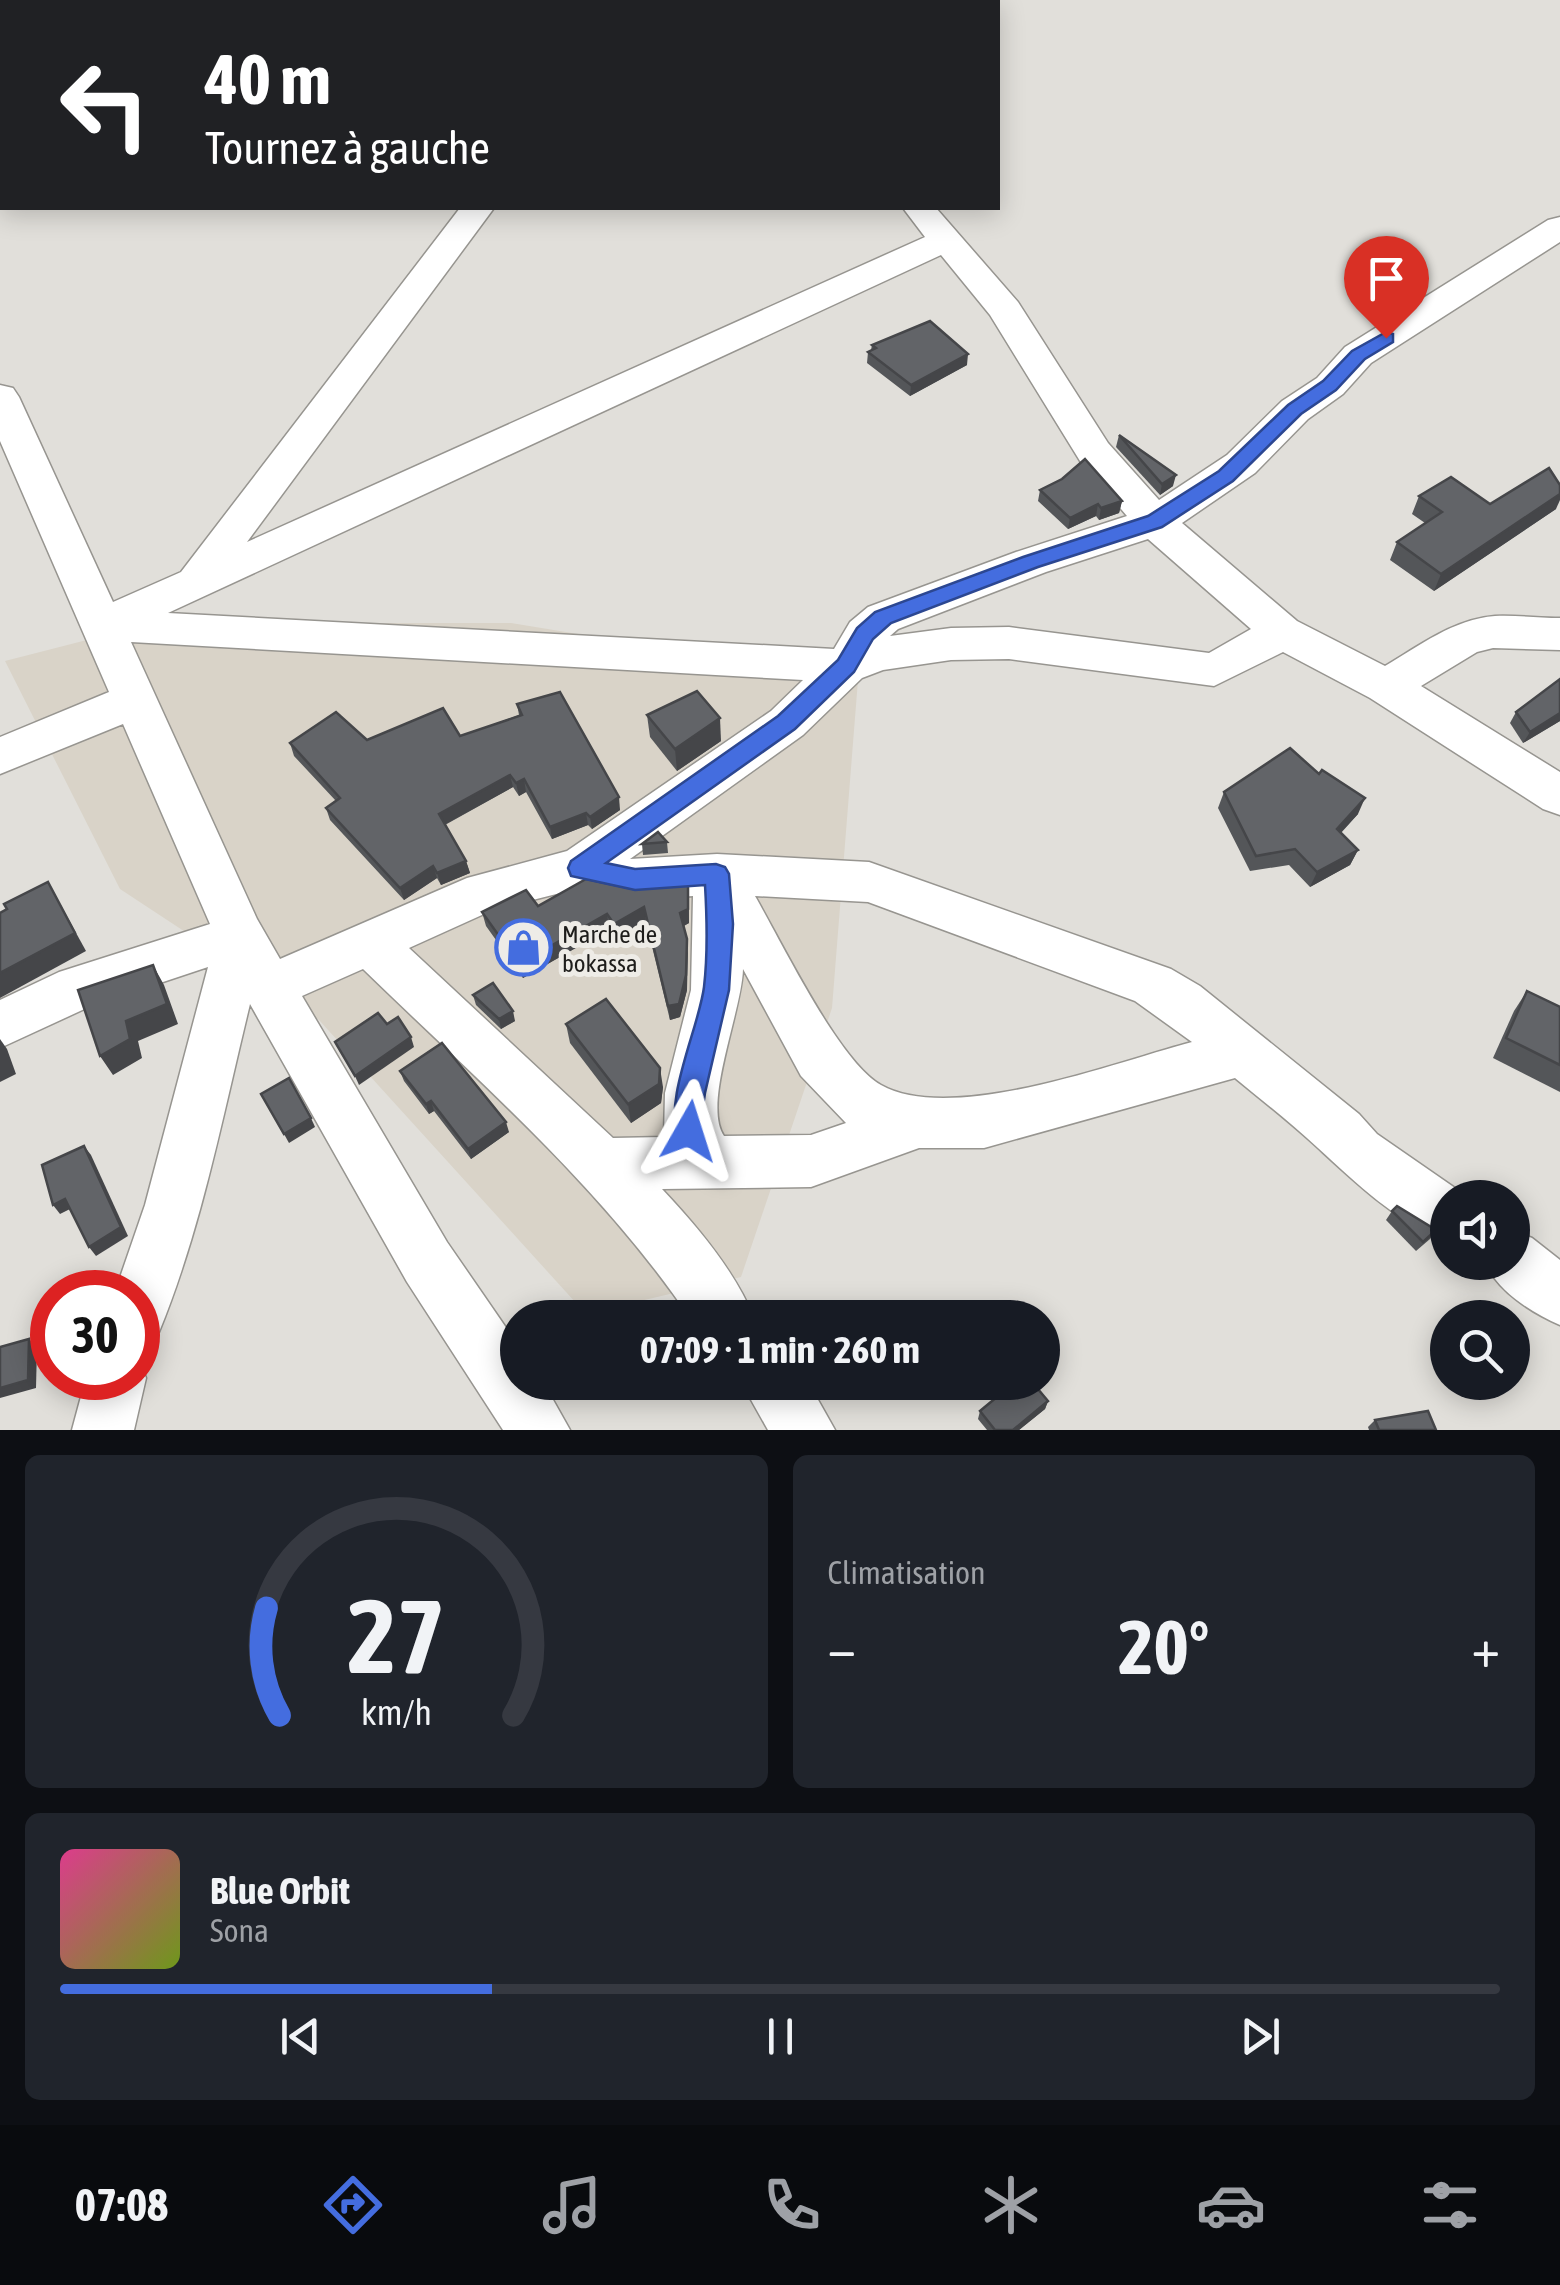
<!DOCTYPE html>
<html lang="fr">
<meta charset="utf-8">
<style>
:root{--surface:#171b24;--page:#20242c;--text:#f1f3f6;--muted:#9ea1a6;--line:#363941;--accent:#446ddf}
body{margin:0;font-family:"Asap Condensed",sans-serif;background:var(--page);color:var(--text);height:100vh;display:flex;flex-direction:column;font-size:38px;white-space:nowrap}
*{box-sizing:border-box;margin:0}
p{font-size:32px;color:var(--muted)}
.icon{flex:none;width:55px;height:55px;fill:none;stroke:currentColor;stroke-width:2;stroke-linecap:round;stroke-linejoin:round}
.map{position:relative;height:1430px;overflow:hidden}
.details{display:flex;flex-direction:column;gap:25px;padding:25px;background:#0d0f14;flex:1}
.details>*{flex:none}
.hud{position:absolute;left:0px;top:0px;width:1000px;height:210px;box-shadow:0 5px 25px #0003;background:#202124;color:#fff;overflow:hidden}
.tools{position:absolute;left:1430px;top:1180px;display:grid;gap:20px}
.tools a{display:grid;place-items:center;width:100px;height:100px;border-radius:50%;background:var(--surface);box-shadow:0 5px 25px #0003;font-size:50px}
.speed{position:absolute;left:30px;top:1270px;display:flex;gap:20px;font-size:50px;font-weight:700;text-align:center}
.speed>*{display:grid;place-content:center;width:130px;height:130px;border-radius:50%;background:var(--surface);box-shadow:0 5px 25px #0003;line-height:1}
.speed .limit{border:15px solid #d22;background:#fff;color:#111}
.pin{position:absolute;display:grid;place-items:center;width:85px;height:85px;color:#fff;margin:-102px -42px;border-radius:50% 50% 50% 0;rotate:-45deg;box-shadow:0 0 10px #0007}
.pin .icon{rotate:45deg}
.me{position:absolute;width:110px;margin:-55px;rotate:6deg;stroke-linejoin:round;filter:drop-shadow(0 0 8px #0008)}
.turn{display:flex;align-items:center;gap:35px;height:210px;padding:0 40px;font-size:45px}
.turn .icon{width:130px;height:130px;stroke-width:2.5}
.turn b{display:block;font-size:70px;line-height:85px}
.big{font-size:75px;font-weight:700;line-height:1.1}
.details .widget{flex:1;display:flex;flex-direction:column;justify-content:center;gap:15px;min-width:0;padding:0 35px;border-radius:15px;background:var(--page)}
.details .dial{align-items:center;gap:0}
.dial svg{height:260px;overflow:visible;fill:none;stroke:var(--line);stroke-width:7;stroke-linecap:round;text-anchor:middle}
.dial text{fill:var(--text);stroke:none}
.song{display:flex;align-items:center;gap:30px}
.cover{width:120px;height:120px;border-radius:15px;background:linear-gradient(135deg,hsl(330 70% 55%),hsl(80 70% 35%))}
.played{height:10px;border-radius:5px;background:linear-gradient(90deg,var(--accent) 30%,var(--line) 30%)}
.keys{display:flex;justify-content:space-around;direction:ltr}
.heat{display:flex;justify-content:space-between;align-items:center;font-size:55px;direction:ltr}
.details .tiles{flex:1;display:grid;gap:25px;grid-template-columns:1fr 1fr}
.widget:last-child{grid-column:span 2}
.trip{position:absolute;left:500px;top:1300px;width:560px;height:100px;border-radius:50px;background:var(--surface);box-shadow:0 5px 25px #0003;font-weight:700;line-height:100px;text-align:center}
.dock{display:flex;height:160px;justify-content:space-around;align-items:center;background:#090b0e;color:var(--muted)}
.dock .icon{width:70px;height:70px}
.dock .selected{color:var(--accent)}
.dock b{font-size:45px;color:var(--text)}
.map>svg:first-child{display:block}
.built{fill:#d9d3c8}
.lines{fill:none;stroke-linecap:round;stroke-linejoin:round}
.minor-casing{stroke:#979590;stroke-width:3}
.minor{fill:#fff;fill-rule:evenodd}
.wall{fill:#545659}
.shaded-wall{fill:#454649}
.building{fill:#626468;stroke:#454649;stroke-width:2.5}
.route{fill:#446ddf;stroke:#2c4791;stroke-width:2.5}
.labels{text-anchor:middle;stroke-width:10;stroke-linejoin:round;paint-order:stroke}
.poi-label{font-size:25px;fill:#1e1d1b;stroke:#eeece7;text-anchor:start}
</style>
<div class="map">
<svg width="1560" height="1430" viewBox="0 0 1560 1430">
<rect width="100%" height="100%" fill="#e1dfda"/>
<path class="built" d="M 153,623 L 511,623 L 858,680 L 832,1008 L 741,1277 L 586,1314 L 319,1020 L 120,889 L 5,661 Z"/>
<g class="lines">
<defs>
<g id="minor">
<path d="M 737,0 L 766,0 L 767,2 L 738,2 Z"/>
<path d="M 460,208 L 494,208 L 247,542 L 925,237 L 903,208 L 936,208 L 1018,302 L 1108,443 L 1159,500 L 1227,455 L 1282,401 L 1317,378 L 1345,347 L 1548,220 L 1560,217 L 1560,242 L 1371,363 L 1343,394 L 1308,419 L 1255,473 L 1182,523 L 1297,621 L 1385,666 C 1419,646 1454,619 1495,616 C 1516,615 1539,618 1560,618 L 1560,650 L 1493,648 L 1477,652 L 1421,686 L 1560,772 L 1560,815 L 1543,809 L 1370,698 L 1283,652 L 1214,686 L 1009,659 L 951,660 L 883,670 L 862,678 L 803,735 L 630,859 L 717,854 L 869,862 L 1171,969 L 1200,986 L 1359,1114 L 1377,1134 L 1468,1197 L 1448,1198 L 1448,1243 C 1398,1223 1356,1183 1318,1148 C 1291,1123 1263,1101 1235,1078 L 984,1148 L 919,1148 L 811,1187 L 662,1189 C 697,1226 735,1271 754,1318 L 690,1318 C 600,1185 477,1080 363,969 L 302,996 L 447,1242 L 518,1345 L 518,1382 L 543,1382 L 570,1430 L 503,1430 L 407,1282 L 250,1004 C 223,1114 202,1227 159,1332 L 138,1340 L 138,1292 L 115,1292 L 145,1205 L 208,967 L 91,1006 L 0,1048 L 0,1000 L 59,972 L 210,924 L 123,724 L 0,774 L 0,737 L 109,692 L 0,441 L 0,385 L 13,388 L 19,397 L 113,602 L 181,572 ZM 941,255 L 990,315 L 1080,461 L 1127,516 L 1016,552 L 868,607 L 850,622 L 834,649 L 168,613 ZM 1148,539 L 1251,629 L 1209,653 L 1009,627 L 951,628 L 890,636 L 898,629 L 1046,572 ZM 131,642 L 803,680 L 771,711 L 567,851 L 467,878 L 280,959 L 257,919 ZM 580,888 L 635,900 L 693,896 L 691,990 L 665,1093 L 664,1137 L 613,1138 L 409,948 L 493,910 ZM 755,896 L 868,902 L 1135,1001 L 1192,1042 C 1116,1062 952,1125 881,1085 C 839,1062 781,941 755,896 ZM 743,969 L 801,1076 L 846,1123 L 811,1135 L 724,1136 C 702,1104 742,1011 743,969 Z"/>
<path d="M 1512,1230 L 1532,1238 L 1560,1260 L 1560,1325 C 1532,1313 1497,1291 1485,1262 L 1512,1262 Z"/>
<path d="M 138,1357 L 146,1378 L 134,1430 L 72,1430 L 86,1378 L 138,1378 Z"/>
<path d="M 741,1382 L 808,1382 L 835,1430 L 768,1430 Z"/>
</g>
</defs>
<use href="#minor" class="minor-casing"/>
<use href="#minor" class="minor"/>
</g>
<g class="wall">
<path d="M 872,345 L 967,365 L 910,396 L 867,363 L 868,352 L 871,350 Z"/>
<path d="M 1119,435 L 1173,486 L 1160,495 L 1116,447 Z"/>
<path d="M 1040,490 L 1122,501 L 1119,513 L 1099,520 L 1096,516 L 1068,529 L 1038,501 Z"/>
<path d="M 1419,496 L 1490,504 L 1556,509 L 1434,591 L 1390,560 L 1397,542 L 1425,523 L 1412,514 Z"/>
<path d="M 1560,679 L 1560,721 L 1523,743 L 1510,723 L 1516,712 Z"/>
<path d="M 517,704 L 620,810 L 592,829 L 588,825 L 552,839 L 526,792 L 519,796 L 513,787 L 445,825 L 466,861 L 470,873 L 441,885 L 437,878 L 404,900 L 330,820 L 326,808 L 336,801 L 294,756 L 290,743 L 460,736 L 519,715 Z"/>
<path d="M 647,715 L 721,741 L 677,771 L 650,737 Z"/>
<path d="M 1224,792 L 1358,814 L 1341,833 L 1358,850 L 1350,865 L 1310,887 L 1289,865 L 1250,871 L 1218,808 Z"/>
<path d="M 667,842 L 668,853 L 643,855 L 642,844 Z"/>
<path d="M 689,900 L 689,923 L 684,926 L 688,953 L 687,990 L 680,1017 L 670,1020 L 646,922 L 616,938 L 609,929 L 523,978 L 486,926 L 482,912 L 538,906 Z"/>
<path d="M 1527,991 L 1560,1007 L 1560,1092 L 1493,1058 L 1514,1011 Z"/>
<path d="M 473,995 L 515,1021 L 501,1029 L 476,1005 Z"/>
<path d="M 566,1024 L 663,1087 L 661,1103 L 631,1123 L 570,1043 Z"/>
<path d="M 400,1071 L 509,1132 L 471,1159 L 434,1111 L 429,1114 L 404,1081 Z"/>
<path d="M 1392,1211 L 1436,1230 L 1430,1239 L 1416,1251 L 1386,1220 Z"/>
<path d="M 1048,1401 L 1045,1409 L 1019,1430 L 987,1430 L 978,1419 L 980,1411 Z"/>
<path d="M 1375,1420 L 1436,1430 L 1369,1430 L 1368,1427 Z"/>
</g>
<g class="shaded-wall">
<path d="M 0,0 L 32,0 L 19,2 L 2,2 L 2,5 L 0,5 Z"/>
<path d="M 968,354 L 967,365 L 910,396 L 911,385 Z"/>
<path d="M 1176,475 L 1173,486 L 1160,495 L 1162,484 Z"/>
<path d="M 1560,494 L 1560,500 L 1556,509 L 1434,591 L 1441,574 Z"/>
<path d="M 1122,501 L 1119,513 L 1099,520 L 1101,508 Z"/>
<path d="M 1098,504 L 1096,516 L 1068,529 L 1070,518 Z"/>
<path d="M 1560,713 L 1560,721 L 1523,743 L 1530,732 Z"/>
<path d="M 720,718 L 721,741 L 677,771 L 675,749 Z"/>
<path d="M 510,775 L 513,787 L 442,826 L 439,814 Z"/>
<path d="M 524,779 L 526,792 L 519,796 L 516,783 Z"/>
<path d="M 619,797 L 620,810 L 592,829 L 590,817 Z"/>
<path d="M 1365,798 L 1358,814 L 1330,844 L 1337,829 Z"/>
<path d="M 586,813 L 588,825 L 552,839 L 550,827 Z"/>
<path d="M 1358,850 L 1350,865 L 1310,887 L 1317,872 Z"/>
<path d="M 466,861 L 470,873 L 441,885 L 437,873 Z"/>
<path d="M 433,866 L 437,878 L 404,900 L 400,888 Z"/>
<path d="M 48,882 L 86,951 L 0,998 L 0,973 Z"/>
<path d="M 688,885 L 689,923 L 681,927 L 680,913 Z"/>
<path d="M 644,907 L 646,922 L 616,938 L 614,924 Z"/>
<path d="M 607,914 L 609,929 L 523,978 L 519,964 Z"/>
<path d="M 687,939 L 687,990 L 680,1017 L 670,1020 L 668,1006 Z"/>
<path d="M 153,965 L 164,985 L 178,1024 L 138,1041 L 142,1058 L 113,1075 L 100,1056 L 126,1021 Z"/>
<path d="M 513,1011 L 515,1021 L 501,1029 L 499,1019 Z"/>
<path d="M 411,1037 L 414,1047 L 359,1085 L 355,1076 Z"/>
<path d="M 0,1039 L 7,1049 L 16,1074 L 0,1082 Z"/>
<path d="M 660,1068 L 663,1087 L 661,1103 L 631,1123 L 628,1104 Z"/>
<path d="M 431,1101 L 434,1111 L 429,1114 L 426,1104 Z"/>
<path d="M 311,1118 L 315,1127 L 289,1143 L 284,1134 Z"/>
<path d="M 506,1122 L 509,1132 L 471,1159 L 468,1149 Z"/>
<path d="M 84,1146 L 91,1155 L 128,1236 L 96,1256 L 89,1247 Z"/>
<path d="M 65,1199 L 72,1208 L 60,1214 L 53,1205 Z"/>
<path d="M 29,1339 L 37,1347 L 36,1388 L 0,1398 L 0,1388 Z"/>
<path d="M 1048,1401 L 1045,1409 L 1019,1430 L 1013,1430 Z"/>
</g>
<g class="building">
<path d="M 103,0 L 183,0 L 187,2 L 106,2 Z"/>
<path d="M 930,321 L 968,354 L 911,385 L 868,352 L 876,348 L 872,345 Z"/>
<path d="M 1119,435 L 1176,475 L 1162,484 Z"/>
<path d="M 1085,459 L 1122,501 L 1101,508 L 1098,504 L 1070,518 L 1040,490 L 1062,479 Z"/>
<path d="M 1549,468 L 1560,485 L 1560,494 L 1441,574 L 1397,542 L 1442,512 L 1419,496 L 1451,477 L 1490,504 Z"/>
<path d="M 1560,679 L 1560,713 L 1530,732 L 1516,712 Z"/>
<path d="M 697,691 L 720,718 L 675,749 L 647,715 Z"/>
<path d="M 560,692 L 619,797 L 590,817 L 586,813 L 550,827 L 524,779 L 516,783 L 510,775 L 439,814 L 466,861 L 437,873 L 433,866 L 400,888 L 326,808 L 340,798 L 290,743 L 336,712 L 367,740 L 443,708 L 460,736 L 522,715 L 517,704 Z"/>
<path d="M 1290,748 L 1319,774 L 1322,770 L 1365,798 L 1337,829 L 1358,850 L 1317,872 L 1295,849 L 1256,856 L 1224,792 Z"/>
<path d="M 658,832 L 667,842 L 642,844 Z"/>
<path d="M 586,879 L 633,889 L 688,885 L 688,909 L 680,913 L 687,939 L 686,975 L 679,1004 L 668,1006 L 644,907 L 614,924 L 607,914 L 519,964 L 482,912 L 526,890 L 538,906 Z"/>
<path d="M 48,882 L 75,933 L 0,973 L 0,913 L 7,909 L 4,904 Z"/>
<path d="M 153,965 L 167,1004 L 126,1021 L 130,1039 L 100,1056 L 78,990 Z"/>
<path d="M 493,983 L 513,1011 L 499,1019 L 473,995 Z"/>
<path d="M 1527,991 L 1560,1007 L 1560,1065 L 1506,1038 Z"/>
<path d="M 606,999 L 660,1068 L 659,1084 L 628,1104 L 566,1024 Z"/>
<path d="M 378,1013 L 387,1024 L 398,1017 L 411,1037 L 355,1076 L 335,1042 Z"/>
<path d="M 442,1043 L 506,1122 L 468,1149 L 431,1101 L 426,1104 L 400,1071 Z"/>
<path d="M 289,1078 L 311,1118 L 284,1134 L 261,1094 Z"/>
<path d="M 84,1146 L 121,1227 L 89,1247 L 65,1199 L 53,1205 L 42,1165 Z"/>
<path d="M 1397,1206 L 1436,1230 L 1423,1242 L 1392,1211 Z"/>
<path d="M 29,1339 L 28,1380 L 0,1388 L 0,1347 Z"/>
<path d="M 1015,1382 L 1032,1382 L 1048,1401 L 1013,1430 L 995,1430 L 980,1411 Z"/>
<path d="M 1428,1411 L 1436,1430 L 1379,1430 L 1375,1420 Z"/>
</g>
<path class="route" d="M 1386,332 L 1393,334 L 1393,342 L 1365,359 L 1336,390 L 1301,414 L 1233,481 L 1162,527 L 1038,567 L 891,623 L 873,639 L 854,672 L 795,729 L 606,863 L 635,869 L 716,864 L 725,867 L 729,874 L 733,924 L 729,990 L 705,1093 L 698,1140 L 689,1144 L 679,1140 C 662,1102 699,1028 704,987 C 708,953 707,919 705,885 L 635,890 L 571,876 L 568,868 L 571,861 L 778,716 L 838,660 L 857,628 L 875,612 L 1023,557 L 1148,516 L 1219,471 L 1288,405 L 1323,381 L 1352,351 Z"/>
<defs>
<symbol id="shop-ring" viewBox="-11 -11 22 22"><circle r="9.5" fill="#eeece7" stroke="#446ddf" stroke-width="1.5"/><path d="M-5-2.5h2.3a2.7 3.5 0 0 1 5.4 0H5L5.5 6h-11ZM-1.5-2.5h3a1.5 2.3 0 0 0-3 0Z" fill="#446ddf"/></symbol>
</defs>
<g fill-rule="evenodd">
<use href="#shop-ring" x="492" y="916" width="63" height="63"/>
</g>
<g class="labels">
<g class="poi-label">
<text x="562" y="943">Marche de<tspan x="562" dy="29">bokassa</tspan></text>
</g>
</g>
</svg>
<div class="tools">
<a><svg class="icon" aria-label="sound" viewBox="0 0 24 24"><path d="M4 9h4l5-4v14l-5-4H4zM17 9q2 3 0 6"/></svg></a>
<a><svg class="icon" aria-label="search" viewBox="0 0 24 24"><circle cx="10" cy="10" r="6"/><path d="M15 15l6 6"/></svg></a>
</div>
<div class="speed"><div class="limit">30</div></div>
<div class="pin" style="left:1386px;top:338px;background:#d93025"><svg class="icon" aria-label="arrive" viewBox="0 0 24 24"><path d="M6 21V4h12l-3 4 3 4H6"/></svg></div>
<svg class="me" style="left:689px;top:1131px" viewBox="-20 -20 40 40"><path d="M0-17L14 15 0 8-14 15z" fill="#446ddf" stroke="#fff" stroke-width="4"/></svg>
<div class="trip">07:09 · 1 min · 260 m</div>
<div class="hud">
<div class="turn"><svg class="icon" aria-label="left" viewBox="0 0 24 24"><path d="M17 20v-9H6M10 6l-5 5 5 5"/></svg><div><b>40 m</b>Tournez à gauche</div></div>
</div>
</div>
<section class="details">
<div class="tiles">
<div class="widget dial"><svg viewBox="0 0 100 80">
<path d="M14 69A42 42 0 1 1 86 69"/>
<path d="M14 69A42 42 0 0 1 10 36" stroke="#446ddf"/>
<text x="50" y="56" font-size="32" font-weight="700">27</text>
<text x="50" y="72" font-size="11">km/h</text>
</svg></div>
<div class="widget"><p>Climatisation</p>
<div class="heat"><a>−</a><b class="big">20°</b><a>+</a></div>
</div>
<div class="widget">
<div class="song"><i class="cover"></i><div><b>Blue Orbit</b><p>Sona</p></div></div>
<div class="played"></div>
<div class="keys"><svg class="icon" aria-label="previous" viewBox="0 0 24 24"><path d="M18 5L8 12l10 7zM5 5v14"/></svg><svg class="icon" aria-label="pause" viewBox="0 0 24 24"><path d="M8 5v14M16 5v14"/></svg><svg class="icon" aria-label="next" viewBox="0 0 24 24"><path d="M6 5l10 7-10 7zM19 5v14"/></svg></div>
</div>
</div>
</section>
<nav class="dock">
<b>07:08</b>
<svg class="icon selected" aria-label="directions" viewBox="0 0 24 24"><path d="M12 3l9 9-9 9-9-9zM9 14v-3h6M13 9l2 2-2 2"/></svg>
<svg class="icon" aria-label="music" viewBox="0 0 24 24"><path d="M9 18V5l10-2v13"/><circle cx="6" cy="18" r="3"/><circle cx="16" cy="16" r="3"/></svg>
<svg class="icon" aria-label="phone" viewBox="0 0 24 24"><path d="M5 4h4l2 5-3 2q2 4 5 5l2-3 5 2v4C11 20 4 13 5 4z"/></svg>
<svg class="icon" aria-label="climate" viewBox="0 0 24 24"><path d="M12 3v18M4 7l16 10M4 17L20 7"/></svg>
<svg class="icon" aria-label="car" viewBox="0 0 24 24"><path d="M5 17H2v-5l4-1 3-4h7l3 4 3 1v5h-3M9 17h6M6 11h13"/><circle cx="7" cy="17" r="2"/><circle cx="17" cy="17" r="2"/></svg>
<svg class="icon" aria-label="filters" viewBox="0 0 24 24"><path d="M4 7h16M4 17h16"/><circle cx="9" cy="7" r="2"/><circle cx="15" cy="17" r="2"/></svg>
</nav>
